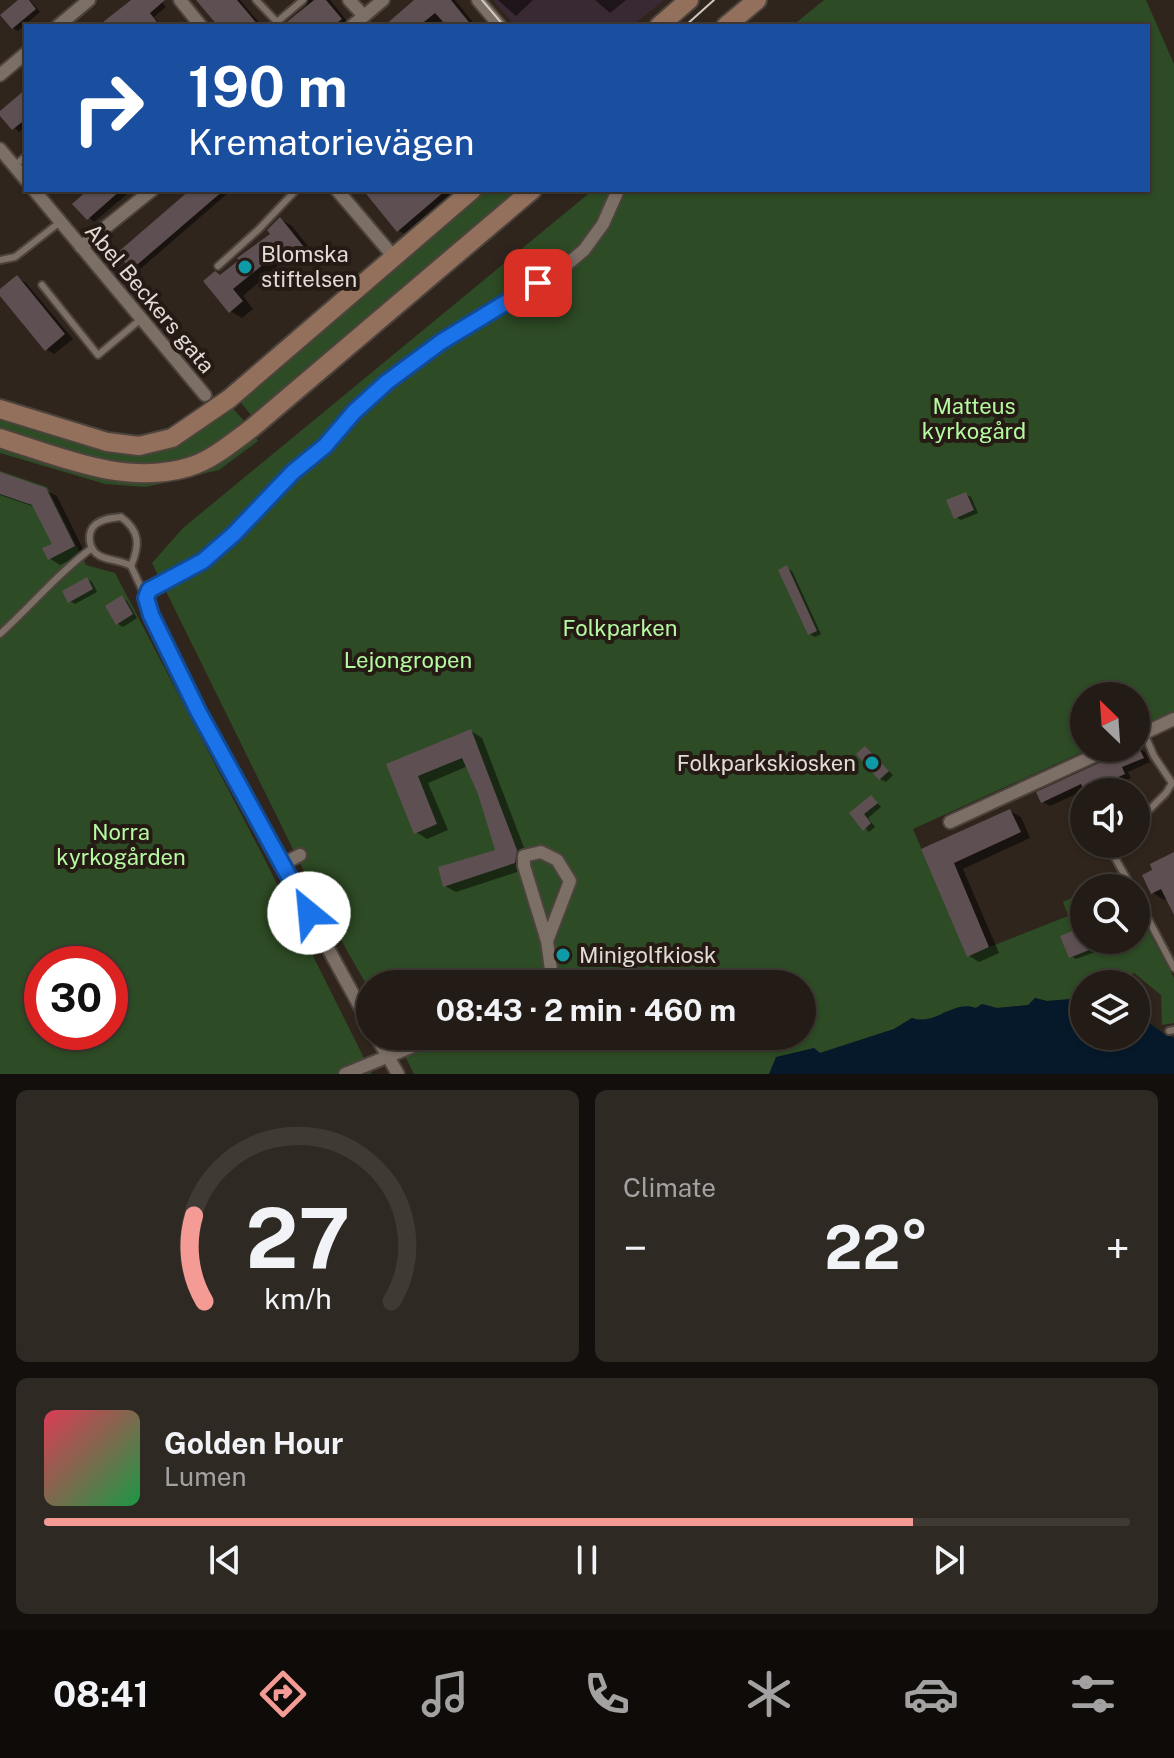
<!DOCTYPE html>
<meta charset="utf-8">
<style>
:root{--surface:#231c16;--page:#2f2923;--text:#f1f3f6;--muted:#a3a1a1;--line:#403a35;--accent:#f59b96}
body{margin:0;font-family:"Public Sans",sans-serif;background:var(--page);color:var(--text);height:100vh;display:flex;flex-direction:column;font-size:30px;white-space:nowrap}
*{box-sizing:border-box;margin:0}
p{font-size:26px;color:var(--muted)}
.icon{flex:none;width:44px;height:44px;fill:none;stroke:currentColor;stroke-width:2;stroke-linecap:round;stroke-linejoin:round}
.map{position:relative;height:1074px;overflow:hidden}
.sheet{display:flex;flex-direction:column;gap:16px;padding:16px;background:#130f0c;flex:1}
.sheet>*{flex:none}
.hud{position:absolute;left:24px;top:24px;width:1126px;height:168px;border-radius:0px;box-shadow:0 2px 6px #0004,0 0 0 2px var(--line);background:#1a4fa0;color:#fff;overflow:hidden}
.needle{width:52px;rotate:335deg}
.controls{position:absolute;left:1070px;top:682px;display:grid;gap:16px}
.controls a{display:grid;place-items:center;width:80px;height:80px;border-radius:50%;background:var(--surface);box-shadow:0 2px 6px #0004,0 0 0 2px var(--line);font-size:40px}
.speed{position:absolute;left:24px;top:946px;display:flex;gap:16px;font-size:40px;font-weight:700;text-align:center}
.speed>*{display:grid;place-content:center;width:104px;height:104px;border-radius:50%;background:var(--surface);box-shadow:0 2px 6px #0004,0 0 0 2px var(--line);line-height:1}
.speed .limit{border:12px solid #d22;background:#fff;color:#111}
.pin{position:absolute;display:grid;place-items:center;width:68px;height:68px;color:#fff;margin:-34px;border-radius:16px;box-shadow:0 4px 12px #0006}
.me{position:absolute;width:88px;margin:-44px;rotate:332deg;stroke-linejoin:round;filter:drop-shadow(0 0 6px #0008)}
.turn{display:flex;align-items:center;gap:28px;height:168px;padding:0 32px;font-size:36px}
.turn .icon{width:104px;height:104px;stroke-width:2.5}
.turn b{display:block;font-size:56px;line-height:68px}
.big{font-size:60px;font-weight:700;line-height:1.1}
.sheet .widget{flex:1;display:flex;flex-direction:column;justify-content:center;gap:12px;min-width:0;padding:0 28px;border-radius:12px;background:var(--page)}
.sheet .dial{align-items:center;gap:0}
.dial svg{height:208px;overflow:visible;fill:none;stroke:var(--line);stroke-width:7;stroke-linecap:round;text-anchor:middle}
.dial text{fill:var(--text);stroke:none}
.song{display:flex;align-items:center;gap:24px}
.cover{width:96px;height:96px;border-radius:12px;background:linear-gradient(135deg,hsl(350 70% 55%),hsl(140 70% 35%))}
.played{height:8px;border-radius:4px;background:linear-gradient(90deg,var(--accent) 80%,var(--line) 80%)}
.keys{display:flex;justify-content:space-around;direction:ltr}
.heat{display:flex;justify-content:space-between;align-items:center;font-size:44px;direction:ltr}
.sheet .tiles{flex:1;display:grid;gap:16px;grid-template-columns:1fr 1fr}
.widget:last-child{grid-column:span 2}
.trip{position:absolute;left:356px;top:970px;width:460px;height:80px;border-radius:40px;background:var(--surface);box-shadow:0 2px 6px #0004,0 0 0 2px var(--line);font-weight:700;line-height:80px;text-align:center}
.tab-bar{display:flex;height:128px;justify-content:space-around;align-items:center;background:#0e0b09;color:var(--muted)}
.tab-bar .icon{width:56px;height:56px}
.tab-bar .active{color:var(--accent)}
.tab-bar b{font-size:36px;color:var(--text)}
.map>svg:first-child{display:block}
.education{fill:#392933}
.green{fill:#2d4b24;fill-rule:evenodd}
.water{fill:#06192a}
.shadow{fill:#0007}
.building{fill:#5e4f53}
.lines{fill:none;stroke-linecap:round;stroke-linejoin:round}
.lane-casing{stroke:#4c433d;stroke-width:10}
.street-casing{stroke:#4c433d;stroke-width:16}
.secondary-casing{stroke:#4c433d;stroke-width:22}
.lane{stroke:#7c6f66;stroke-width:6}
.street{stroke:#7c6f66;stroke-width:12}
.secondary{stroke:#93705c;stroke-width:18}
.tram{stroke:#cfc8c3;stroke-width:2}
.route-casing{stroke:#114b97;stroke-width:20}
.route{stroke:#1a73e8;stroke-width:14}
.culture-dot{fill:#0f9aa8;stroke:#251b14;stroke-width:3}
.labels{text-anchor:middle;stroke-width:8;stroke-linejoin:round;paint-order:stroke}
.poi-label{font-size:22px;fill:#e2dbd6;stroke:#251b14;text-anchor:start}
.street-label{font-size:22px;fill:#e2dbd6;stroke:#251b14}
.park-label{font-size:22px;fill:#b5faa2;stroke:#251b14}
</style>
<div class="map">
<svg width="1174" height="1074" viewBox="0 0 1174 1074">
<rect width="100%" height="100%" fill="#2f251d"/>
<path class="education" d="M 493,0 L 664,0 L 632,26 L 515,26 Z"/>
<g class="green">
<path d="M 824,0 L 1146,0 L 1174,64 L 1174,711 L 1136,728 L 1136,696 L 1084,696 L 1084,748 L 1091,748 L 913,829 L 967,956 L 1068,916 L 1063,902 L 1084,892 L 1084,940 L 1136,940 L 1136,908 L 1174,978 L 1174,1023 L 1162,1025 L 1161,995 L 1134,973 L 1116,984 L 1084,984 L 1084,998 L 1047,1001 L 1035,998 L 1029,1005 L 997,1008 L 982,1004 L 976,1008 L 944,1012 L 938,1018 L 922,1021 L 912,1018 L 894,1029 L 820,1053 L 814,1048 L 838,1074 L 414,1074 L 395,1036 L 802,1036 L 802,984 L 370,984 L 370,991 L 317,898 L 152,563 L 183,528 L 593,190 L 1148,190 L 1148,26 L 792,26 Z"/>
<path d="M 484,190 L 517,190 L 251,415 L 238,399 Z"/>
<path d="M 230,405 L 244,421 C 224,438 202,457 175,463 C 116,476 56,449 0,433 L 0,418 L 170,447 L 187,439 Z"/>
<path d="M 255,435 L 258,441 L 219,470 L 146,487 L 105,484 L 0,453 L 0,448 C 98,478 167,509 255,435 Z"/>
<path d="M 0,471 L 47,487 L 86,565 L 115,573 L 263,856 L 372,1074 L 0,1074 ZM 42,964 L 110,964 L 110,1032 L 42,1032 Z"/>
</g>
<path class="water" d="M 1035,998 L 1047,1001 L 1084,998 L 1084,1036 L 1136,1036 L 1136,1013 L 1163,1033 L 1174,1038 L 1174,1074 L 769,1074 L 776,1057 L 814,1048 L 820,1053 L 894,1029 L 912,1018 C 936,1026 954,999 976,1008 L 982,1004 L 997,1008 L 1028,1005 Z"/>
<g class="shadow">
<path d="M 22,0 L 30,0 L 40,12 L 18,31 L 13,28 Z"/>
<path d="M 134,0 L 160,0 L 166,7 L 154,17 L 162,26 L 104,26 Z"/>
<path d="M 199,0 L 240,0 L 262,26 L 221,26 Z"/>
<path d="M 299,0 L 330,0 L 351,26 L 285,26 L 307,5 Z"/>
<path d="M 417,0 L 455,0 L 476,26 L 449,26 L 444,19 L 436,26 L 387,26 Z"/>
<path d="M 498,0 L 533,0 L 516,16 Z"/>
<path d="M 595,0 L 626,0 L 610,13 Z"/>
<path d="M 26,91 L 26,127 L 19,132 L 0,113 Z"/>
<path d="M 84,190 L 132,190 L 94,222 L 75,204 L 87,193 Z"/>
<path d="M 193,190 L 226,190 L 228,193 L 138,271 L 132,268 Z"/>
<path d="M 365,190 L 462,190 L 409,236 L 399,231 Z"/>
<path d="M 280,219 L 292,226 L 315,255 L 305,263 L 291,254 L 243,296 L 253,309 L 242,318 L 230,311 L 221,277 L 273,234 Z"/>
<path d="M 18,278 L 26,283 L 73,339 L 54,354 L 46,349 L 0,293 Z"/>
<path d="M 0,474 L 45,490 L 57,496 L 85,553 L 60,565 L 49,558 L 55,545 L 35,507 L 0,495 Z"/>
<path d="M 965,494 L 971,497 L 978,513 L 961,520 L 956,517 Z"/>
<path d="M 787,568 L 792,571 L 821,634 L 815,637 L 810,634 Z"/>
<path d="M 87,579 L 92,582 L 97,592 L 75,604 L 70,601 Z"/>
<path d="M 122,598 L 127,601 L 137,618 L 123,627 L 118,624 Z"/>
<path d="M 471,731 L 482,738 L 528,858 L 526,869 L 456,892 L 445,886 L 498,851 L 480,793 L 468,766 L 428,783 L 448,830 L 427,839 L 416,832 L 388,765 Z"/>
<path d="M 1137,747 L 1145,752 L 1150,762 L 1128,772 L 1131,778 L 1100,792 L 1085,790 L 1050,806 L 1043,802 L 1128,752 L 1127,748 Z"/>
<path d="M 865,748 L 893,775 L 886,782 L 880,779 Z"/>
<path d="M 876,801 L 881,807 L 868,818 L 875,827 L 869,832 L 851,814 Z"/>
<path d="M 1010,811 L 1021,817 L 1030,838 L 963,869 L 999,953 L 979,962 L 968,955 L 924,850 Z"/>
<path d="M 1174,855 L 1174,911 L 1168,898 L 1164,900 L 1153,893 Z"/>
<path d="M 1084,928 L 1084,940 L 1093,940 L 1098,951 L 1076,959 L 1071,956 Z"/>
</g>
<g class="building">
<path d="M 18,0 L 29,0 L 36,9 L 12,29 L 0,15 Z"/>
<path d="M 131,0 L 165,0 L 150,13 L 160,26 L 98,26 Z"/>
<path d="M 196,0 L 237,0 L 259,26 L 218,26 Z"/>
<path d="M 314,0 L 326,0 L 342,19 L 333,26 L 282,26 Z"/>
<path d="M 414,0 L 451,0 L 472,26 L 447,26 L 435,13 L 419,26 L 384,26 Z"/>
<path d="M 26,89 L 26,119 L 12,130 L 0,116 L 0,111 Z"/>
<path d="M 88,190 L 121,190 L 87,220 L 72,204 Z"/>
<path d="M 190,190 L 224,190 L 131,270 L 117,253 Z"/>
<path d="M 363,190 L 446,190 L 397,232 Z"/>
<path d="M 280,217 L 304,247 L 291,258 L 282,246 L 263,261 L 265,263 L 233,289 L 243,301 L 229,313 L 203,281 L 215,271 L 220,275 L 239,260 L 237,258 L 270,234 L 267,230 Z"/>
<path d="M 17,275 L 65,334 L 45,351 L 0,296 L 0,289 Z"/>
<path d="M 0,472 L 46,488 L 75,546 L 48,560 L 42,548 L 52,544 L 32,505 L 0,494 Z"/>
<path d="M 966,492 L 974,510 L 954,519 L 946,500 Z"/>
<path d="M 787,565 L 817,631 L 808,635 L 778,570 Z"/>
<path d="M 87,577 L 93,589 L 68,603 L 62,591 Z"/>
<path d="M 122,595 L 133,614 L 116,625 L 105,606 Z"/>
<path d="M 471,729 L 517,850 L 515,863 L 443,887 L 438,867 L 495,850 L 478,794 L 462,758 L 418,776 L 437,824 L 414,834 L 386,764 Z"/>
<path d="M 865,746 L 889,771 L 879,780 L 856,754 Z"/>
<path d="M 1124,748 L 1139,748 L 1144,758 L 1122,767 L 1125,774 L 1085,792 L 1081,784 L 1041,803 L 1036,792 L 1125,751 Z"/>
<path d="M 871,795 L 878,803 L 864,814 L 871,823 L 863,831 L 849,813 Z"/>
<path d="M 1010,809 L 1021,832 L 954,863 L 989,947 L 967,957 L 921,849 Z"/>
<path d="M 1174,852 L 1174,915 L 1161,889 L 1151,894 L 1142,875 L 1152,870 L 1150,864 Z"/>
<path d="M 1084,926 L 1084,940 L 1090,940 L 1094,948 L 1069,958 L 1060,936 Z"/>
</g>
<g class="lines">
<defs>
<g id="lane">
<path d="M 256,0 L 277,22 L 272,26"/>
<path d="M 277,22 L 303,0"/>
<path d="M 14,166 L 26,156"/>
<path d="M 0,260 L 15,257 L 60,222"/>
<path d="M 218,266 L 259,229 L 296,190"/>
<path d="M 42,285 L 98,355 L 141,319"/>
<path d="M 131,566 C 121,560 110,561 100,556 C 88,550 86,532 96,524 C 104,518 113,518 121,517 C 140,531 140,545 131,566 L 145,596"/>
<path d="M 0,634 C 31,606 59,572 92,548"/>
<path d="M 1136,823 L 1166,793 L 1172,783 L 1154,756 L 1144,733"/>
<path d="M 1120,844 L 1114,856 L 1132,888"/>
<path d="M 1136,896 L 1174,968"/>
<path d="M 1169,1031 L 1174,1030"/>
</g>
<g id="street">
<path d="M 180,0 L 201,26"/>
<path d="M 349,0 L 364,16"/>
<path d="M 478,0 L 500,26"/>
<path d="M 58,26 L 89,0"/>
<path d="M 352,26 L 383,0"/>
<path d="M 0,75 L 26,53"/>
<path d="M 0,149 L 26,180"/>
<path d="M 34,190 L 205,395"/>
<path d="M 337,190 L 393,256"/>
<path d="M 81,247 L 152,190"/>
<path d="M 1136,737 L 1174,719"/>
<path d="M 950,822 L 1111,748"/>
<path d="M 283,864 L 300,855"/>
<path d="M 547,941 L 570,881 L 557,860 L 541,852 L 524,856 L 524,866 L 547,941 L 553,984"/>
<path d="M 370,1025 L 198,711 L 151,615 L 146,598 L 149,590 L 203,561 L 234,534 L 293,472 L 325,446 L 354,412 L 387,382 L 458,331 L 557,273 L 584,250 L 603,224 L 618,190"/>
<path d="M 376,1036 L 398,1074"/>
<path d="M 345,1074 L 438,1036"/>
</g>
<g id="secondary">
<path d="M 659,26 L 689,0"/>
<path d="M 726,26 L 757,0"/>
<path d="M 0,409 L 107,442 L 139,446 L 172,438 L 229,399 L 472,190"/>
<path d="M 0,438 C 61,457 125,486 189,467 C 212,460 233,442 252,428 L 532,190"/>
</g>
</defs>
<use href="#lane" class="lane-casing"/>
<use href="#street" class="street-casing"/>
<use href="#secondary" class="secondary-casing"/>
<use href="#lane" class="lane"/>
<use href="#street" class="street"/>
<use href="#secondary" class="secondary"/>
<g class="tram">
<path d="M 482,0 L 504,26"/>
<path d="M 685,26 L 714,0"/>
</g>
</g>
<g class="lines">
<defs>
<path id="route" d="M 309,913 L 198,711 L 151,615 L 146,598 L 149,590 L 203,561 L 234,534 L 293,472 L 325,446 L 354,412 L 387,382 L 441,342 L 538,283"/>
</defs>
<use href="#route" class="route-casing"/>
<use href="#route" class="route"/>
</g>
<g class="culture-dot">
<circle cx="245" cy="267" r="8"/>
<circle cx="872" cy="763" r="8"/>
<circle cx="563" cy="955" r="8"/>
</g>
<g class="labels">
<g class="poi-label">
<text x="261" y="262">Blomska<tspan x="261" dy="25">stiftelsen</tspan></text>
<text x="856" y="771" text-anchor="end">Folkparkskiosken</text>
<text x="579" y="963">Minigolfkiosk</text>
</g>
<g class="street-label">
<text transform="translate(150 298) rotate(50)" y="8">Abel Beckers gata</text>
</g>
<g class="park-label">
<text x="974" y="414">Matteus<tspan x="974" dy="25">kyrkogård</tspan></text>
<text x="620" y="636">Folkparken</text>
<text x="408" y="668">Lejongropen</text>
<text x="121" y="840">Norra<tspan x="121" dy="25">kyrkogården</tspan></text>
</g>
</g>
</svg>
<div class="controls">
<a><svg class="needle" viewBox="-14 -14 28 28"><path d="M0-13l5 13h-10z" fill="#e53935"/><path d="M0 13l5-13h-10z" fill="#a3a1a1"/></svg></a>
<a><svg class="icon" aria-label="sound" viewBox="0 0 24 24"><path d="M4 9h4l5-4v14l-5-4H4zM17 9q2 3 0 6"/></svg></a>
<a><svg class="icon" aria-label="search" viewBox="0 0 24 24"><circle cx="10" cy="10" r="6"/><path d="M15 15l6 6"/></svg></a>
<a><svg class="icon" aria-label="layers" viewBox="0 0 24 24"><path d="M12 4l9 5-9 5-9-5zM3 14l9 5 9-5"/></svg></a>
</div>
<div class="speed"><div class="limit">30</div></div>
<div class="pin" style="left:538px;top:283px;background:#d93025"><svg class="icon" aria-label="arrive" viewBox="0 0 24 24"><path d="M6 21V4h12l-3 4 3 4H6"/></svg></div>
<svg class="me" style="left:309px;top:913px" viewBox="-20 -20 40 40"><circle r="19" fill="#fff"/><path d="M0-13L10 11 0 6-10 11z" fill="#1a73e8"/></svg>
<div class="trip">08:43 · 2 min · 460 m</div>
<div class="hud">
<div class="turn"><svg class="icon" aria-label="right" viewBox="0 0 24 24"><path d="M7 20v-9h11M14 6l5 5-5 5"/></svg><div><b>190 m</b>Krematorievägen</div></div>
</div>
</div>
<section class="sheet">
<div class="tiles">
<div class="widget dial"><svg viewBox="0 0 100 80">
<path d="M14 69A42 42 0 1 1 86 69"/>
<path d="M14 69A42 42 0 0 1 10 36" stroke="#f59b96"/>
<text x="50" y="56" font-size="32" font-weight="700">27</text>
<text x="50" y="72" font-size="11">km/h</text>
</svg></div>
<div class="widget"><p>Climate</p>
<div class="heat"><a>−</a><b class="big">22°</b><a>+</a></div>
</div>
<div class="widget">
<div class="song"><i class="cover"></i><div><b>Golden Hour</b><p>Lumen</p></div></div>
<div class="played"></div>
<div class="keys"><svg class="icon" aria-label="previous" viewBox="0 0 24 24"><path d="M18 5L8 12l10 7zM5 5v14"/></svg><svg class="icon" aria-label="pause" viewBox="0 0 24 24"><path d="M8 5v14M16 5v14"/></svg><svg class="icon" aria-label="next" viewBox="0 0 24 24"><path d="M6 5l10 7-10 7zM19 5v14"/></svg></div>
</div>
</div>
</section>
<nav class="tab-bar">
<b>08:41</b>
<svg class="icon active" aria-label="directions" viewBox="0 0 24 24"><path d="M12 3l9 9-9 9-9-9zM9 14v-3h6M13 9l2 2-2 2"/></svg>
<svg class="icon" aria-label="music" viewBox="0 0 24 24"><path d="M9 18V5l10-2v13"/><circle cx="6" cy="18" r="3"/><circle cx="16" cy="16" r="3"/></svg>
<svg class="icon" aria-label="phone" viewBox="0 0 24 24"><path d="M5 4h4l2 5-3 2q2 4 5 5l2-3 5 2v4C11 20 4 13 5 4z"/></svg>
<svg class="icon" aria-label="climate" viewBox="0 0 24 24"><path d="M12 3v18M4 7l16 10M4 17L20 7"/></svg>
<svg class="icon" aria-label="car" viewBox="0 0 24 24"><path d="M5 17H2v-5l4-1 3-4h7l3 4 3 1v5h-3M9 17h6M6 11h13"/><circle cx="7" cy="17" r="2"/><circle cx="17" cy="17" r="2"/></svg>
<svg class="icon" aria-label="filters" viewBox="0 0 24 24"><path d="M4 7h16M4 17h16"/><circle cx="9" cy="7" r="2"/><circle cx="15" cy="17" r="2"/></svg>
</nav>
